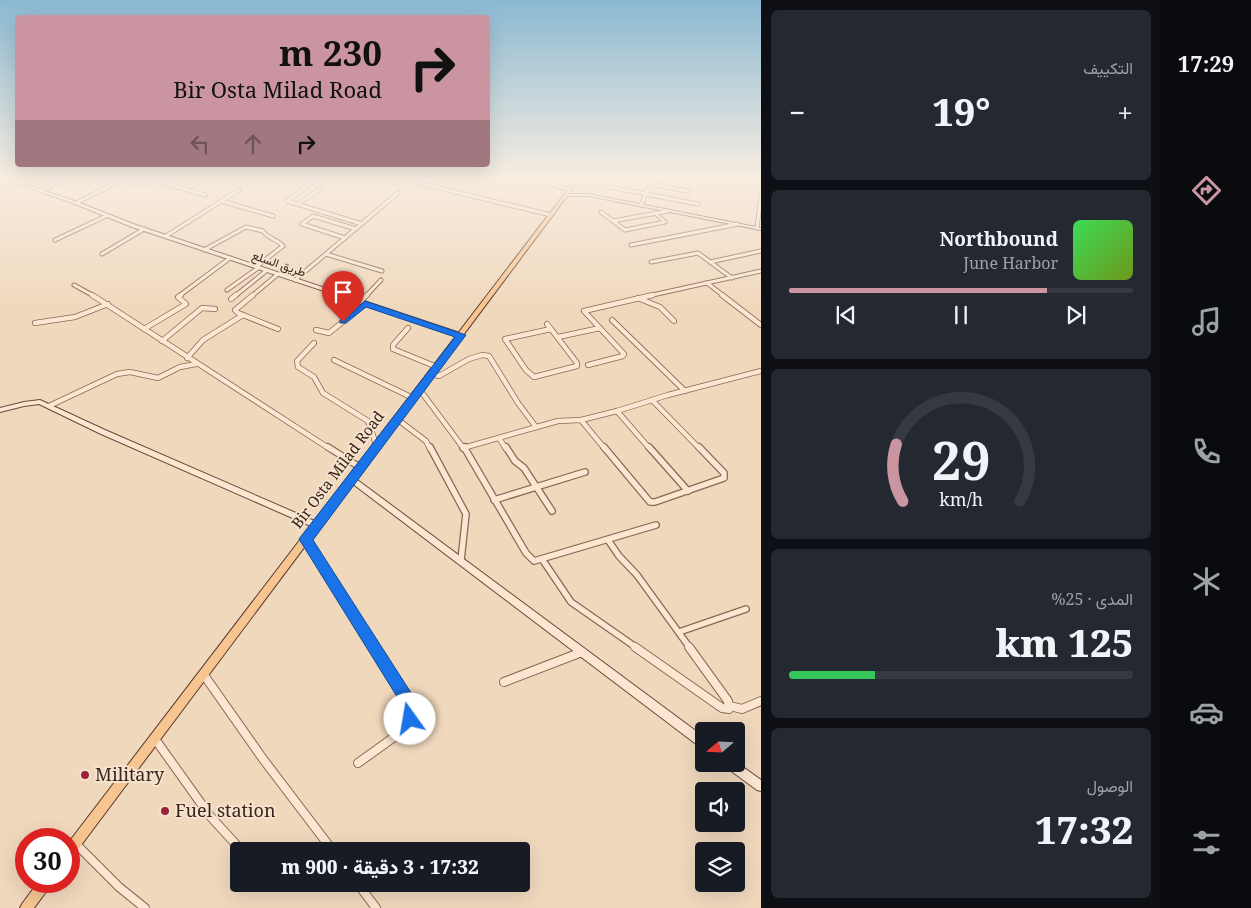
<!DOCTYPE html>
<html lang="ar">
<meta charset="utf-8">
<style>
:root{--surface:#171b24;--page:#242831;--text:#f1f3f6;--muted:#9ea1a6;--line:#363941;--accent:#ca95a1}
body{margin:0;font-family:"Noto Serif",Vazirmatn,serif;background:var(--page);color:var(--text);direction:rtl;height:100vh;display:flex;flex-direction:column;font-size:19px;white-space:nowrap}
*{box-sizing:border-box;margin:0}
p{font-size:16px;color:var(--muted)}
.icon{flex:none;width:28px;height:28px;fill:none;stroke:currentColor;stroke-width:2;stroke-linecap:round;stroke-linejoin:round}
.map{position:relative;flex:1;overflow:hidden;direction:ltr}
.panel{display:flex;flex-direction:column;gap:10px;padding:10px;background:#0d0f14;width:400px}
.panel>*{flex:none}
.guide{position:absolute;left:15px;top:15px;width:475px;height:152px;border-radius:5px;box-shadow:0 5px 20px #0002;direction:rtl;background:#ca95a1;color:#111;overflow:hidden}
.needle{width:32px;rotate:251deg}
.buttons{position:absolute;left:695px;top:722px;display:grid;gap:10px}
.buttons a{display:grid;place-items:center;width:50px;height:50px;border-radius:5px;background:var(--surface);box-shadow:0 5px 20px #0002;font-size:25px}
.speed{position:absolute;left:15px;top:828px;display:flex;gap:10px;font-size:25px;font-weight:700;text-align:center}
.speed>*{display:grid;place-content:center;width:65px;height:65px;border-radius:50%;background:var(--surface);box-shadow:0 5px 20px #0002;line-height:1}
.speed .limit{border:8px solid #d22;background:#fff;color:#111}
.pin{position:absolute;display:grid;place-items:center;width:42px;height:42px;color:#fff;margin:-51px -21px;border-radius:50% 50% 50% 0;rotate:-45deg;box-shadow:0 0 5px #0007}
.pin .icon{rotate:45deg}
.me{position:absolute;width:55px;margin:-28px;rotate:347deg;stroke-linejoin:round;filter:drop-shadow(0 0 4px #0008)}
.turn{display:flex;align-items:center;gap:18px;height:105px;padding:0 25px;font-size:22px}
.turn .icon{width:65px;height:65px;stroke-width:2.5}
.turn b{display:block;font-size:35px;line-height:42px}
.lanes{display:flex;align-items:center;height:48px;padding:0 25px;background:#0003;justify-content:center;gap:25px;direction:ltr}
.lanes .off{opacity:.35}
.big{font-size:38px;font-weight:800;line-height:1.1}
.panel .tile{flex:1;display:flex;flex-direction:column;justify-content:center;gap:8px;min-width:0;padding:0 18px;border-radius:8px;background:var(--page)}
.panel .dial{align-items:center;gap:0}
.dial svg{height:130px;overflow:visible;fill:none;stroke:var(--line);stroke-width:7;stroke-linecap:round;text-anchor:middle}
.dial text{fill:var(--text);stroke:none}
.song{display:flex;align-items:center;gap:15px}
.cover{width:60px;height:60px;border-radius:8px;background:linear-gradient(135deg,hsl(130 70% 55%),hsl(80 70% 35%))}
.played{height:5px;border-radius:2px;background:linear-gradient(90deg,var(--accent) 75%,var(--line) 75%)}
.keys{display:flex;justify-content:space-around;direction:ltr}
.heat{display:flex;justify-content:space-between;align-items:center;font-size:28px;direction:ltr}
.charge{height:8px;border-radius:4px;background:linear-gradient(90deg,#34c759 25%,var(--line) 0)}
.trip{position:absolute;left:230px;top:842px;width:300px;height:50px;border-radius:5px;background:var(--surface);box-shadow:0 5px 20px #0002;font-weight:800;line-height:50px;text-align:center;direction:rtl}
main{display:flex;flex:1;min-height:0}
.tabs{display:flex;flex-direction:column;width:90px;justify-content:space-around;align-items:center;background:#090b0e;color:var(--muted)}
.tabs .icon{width:35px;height:35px}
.tabs .current{color:var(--accent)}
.tabs b{font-size:22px;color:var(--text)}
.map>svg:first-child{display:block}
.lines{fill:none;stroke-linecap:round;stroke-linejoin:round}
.street-far3-casing{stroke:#896855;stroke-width:5}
.street-far2-casing{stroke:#896855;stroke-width:6}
.street-far1-casing{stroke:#896855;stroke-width:8}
.street-casing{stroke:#896855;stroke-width:10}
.secondary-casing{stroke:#6a4939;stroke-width:2}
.primary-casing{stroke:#56372a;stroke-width:2}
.street-far3{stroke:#fae6d1;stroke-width:3}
.street-far2{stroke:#fae6d1;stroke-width:4.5}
.street-far1{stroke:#fae6d1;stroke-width:5.5}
.street{stroke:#fae6d1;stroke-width:8}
.secondary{fill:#fae6d1;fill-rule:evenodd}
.primary{fill:#f6c592;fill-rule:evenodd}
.route{fill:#1a73e8;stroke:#114b97}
.poi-dot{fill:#9b2339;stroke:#f7e3cd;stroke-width:2}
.labels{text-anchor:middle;stroke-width:4;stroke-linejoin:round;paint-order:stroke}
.far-street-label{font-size:12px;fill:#37241b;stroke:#f7e3cd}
.street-label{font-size:15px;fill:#37241b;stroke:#f7e3cd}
.near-poi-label{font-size:18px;fill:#37241b;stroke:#f7e3cd;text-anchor:start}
</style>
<main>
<nav class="tabs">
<b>17:29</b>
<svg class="icon current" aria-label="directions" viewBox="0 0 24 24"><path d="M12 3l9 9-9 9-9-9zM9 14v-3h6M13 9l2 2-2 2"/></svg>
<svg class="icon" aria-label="music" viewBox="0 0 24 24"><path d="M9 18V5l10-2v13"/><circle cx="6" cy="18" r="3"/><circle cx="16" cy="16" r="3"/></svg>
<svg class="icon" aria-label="phone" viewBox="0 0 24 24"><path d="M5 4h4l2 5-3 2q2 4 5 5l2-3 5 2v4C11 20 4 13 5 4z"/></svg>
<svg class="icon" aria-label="climate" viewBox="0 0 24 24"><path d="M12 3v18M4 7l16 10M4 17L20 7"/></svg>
<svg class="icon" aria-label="car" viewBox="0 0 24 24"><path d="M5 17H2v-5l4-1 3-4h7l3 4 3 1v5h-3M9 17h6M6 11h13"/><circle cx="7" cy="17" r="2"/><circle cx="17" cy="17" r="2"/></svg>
<svg class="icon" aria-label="filters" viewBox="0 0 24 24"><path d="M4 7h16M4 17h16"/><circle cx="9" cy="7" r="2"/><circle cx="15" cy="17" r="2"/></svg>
</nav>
<section class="panel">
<div class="tile"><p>التكييف</p>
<div class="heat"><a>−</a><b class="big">19°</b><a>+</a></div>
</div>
<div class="tile">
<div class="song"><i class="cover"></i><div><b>Northbound</b><p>June Harbor</p></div></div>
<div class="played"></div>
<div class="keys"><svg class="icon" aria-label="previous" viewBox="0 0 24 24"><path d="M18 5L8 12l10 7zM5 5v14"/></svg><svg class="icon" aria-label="pause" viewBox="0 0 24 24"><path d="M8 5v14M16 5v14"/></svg><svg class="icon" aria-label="next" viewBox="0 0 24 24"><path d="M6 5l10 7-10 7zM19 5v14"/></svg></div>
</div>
<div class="tile dial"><svg viewBox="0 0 100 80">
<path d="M14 69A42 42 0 1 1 86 69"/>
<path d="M14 69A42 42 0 0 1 10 34" stroke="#ca95a1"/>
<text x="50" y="56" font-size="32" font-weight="700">29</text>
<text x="50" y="72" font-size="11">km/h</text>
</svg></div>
<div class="tile"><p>المدى · 25%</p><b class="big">125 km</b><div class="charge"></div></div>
<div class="tile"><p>الوصول</p><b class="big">17:32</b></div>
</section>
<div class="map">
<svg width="761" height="908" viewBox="0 0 761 908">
<rect width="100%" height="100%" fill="#f0d8bd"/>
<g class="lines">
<defs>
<g id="street-far3">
<path d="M 124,179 L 140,185 L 153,180"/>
<path d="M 151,179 L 205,195"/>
<path d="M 317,179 L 287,201 L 362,224"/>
<path d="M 421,179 L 418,183 L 551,215"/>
<path d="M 532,179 L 570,190"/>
<path d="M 741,179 L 761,183"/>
<path d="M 18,183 L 27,179"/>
<path d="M 650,184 L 688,191"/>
<path d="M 604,186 L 698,204"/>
<path d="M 40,191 L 66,179"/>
<path d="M 221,201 L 273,216"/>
<path d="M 76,203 L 124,179"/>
<path d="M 298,204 L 320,189"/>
<path d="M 641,205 L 653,179"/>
<path d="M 601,212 L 625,230 L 665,222 L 655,213"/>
<path d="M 613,221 L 668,211"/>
<path d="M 757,228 L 761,195"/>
<path d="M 166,236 L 239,190"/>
<path d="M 345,238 L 302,224 L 313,216 L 356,229"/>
<path d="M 55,240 L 106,216"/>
<path d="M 631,245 L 738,224"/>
<path d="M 204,250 L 246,227 L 263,231 C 268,239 277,239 283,246 L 256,267"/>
<path d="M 102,254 L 144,229"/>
<path d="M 326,254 L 382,271"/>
<path d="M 651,262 L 698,253 L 732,278"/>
<path d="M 710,262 L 761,251"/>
<path d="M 295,280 L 398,193"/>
<path d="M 707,283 L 724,296"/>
<path d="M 74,285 L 94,296"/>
<path d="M 227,290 L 258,268"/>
<path d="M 179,296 L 230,258"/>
<path d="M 235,296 L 266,271"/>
<path d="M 252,296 L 278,274"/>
<path d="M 366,296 L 381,280"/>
<path d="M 648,296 L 761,271"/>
</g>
<g id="street-far2">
<path d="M 92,295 L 330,449"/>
<path d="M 253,295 L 235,310 L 238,313 L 278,329"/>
<path d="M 722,295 L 761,325"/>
<path d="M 638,298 L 660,307 L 674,321"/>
<path d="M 231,299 L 236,295"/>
<path d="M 360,302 L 367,295"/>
<path d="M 612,320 L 685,391"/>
<path d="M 35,323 L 75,317 L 108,304"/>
<path d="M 547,324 L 551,329"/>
<path d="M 408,328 L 393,345 L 393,349 L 437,367"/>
<path d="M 144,329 L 186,304 L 178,297 L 181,295"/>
<path d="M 551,329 L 577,363 L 577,366 L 534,377 L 526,370 L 505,339 Z"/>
<path d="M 316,330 L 329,333 L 365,304"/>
<path d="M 558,337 L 600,328"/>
<path d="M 162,341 L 202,308 L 215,309"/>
<path d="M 314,343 L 297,361 L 298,367 L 314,377 L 323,393 L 368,421 L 377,447"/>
<path d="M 187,358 L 203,340 L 243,315"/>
<path d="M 334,360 L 413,398"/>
<path d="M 588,365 L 623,356 L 624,354 L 584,311 L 653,295"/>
<path d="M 432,374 L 439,376 L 469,359 L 482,355 L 489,356 L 518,403 L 536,427"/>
<path d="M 420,390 L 464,449"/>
<path d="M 652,400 L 700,449"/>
<path d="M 49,406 L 117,374 L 130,372 L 158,378 L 180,367 L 196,364"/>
<path d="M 617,411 L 650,449"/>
<path d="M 397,419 L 426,441 L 430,449"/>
<path d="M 581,420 L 605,449"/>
<path d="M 499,438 L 506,449"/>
<path d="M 463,448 L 558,421 L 581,420 L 617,411 L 668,395 L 761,371"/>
</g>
<g id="street-far1">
<path d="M 328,447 L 361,468"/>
<path d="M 430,447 L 466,514 L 461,560"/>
<path d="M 464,447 L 526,553 L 534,561 L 656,525"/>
<path d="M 506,447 L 515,461 L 524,468 L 552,511"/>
<path d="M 604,447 L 650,502 L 655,502 L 724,478 L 724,473 L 699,447"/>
<path d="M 649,447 L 688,491"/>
<path d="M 463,448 L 465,447"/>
<path d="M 494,500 L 585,472"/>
<path d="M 306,539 L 374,648"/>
<path d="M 608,540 L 619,556 L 637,575 L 690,648"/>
<path d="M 542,559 L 571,602 L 637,648"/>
<path d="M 679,632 L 746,609"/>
</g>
<g id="street">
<path d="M 635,647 L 722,708 L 729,709 L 728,701 L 689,647"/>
<path d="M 204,675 L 263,759 L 333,851"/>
<path d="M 504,682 L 582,652"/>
<path d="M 730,706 L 742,709 L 761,701"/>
<path d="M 155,739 L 210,816 L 242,851"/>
<path d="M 358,763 L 404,730 L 410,719 L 410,705 L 374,647"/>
<path d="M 76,844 L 119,887 L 145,908"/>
<path d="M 358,884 L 376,908"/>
</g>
<g id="secondary">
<path d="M 4,179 L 10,179 L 77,202 L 136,225 L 463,334 L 464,335 L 461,337 L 459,336 L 132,227 L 75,204 Z"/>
<path d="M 566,194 L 589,194 L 761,228 L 761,230 L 589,196 L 566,196 Z"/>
<path d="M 40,400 L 105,430 L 319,523 L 320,525 L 319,527 L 316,528 L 313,527 L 101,434 L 39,404 L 24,406 L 0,412 L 0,408 L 24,402 Z"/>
<path d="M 352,476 L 704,737 L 704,748 L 700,747 L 349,481 L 348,479 L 349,477 Z"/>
<path d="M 736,762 L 761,780 L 761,791 L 757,790 L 727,768 L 726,764 L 736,764 Z"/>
</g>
<g id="primary">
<path d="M 576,179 L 580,179 L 73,856 L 69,858 L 69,842 Z"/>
<path d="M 39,881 L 53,881 L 51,885 L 34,908 L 20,908 L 22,904 Z"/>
</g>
</defs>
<use href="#street-far3" class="street-far3-casing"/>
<use href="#street-far2" class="street-far2-casing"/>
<use href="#street-far1" class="street-far1-casing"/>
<use href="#street" class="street-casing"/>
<use href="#secondary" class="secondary-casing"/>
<use href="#primary" class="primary-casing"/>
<use href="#street-far3" class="street-far3"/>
<use href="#street-far2" class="street-far2"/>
<use href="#street-far1" class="street-far1"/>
<use href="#street" class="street"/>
<use href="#secondary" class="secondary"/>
<use href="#primary" class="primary"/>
</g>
<linearGradient id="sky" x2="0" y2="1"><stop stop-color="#8bb9d2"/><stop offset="0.58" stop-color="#f8ede1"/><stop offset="1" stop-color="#f8ede1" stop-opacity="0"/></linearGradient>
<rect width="761" height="306" fill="url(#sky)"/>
<path class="route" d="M 365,301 L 466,335 L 313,540 L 415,699 L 418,719 L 416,725 L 410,727 L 404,725 C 400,715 402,706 396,695 L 299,539 L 455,337 L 366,307 L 346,323 L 340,323 L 340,320 Z"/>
<g class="poi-dot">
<circle cx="85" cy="775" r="5"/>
<circle cx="165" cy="811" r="5"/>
</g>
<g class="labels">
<g class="far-street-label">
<text transform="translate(279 264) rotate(19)" y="4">طريق السلع</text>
</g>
<g class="street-label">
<text transform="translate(338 470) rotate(-53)" y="5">Bir Osta Milad Road</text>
</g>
<g class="near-poi-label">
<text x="95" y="781">Military</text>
<text x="175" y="817">Fuel station</text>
</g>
</g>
</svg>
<div class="buttons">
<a><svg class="needle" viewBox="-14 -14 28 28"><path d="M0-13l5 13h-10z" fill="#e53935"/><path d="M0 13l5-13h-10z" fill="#9ea1a6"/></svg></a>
<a><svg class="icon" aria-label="sound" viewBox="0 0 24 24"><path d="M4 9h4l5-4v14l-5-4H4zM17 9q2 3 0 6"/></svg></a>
<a><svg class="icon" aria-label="layers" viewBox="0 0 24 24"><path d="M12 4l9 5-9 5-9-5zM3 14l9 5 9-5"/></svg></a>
</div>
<div class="speed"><div class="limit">30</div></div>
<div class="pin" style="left:343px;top:322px;background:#d93025"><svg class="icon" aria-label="arrive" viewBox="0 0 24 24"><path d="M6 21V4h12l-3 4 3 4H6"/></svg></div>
<svg class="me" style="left:410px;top:719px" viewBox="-20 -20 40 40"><circle r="19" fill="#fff"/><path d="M0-13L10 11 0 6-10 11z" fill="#1a73e8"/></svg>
<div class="trip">17:32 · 3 دقيقة · 900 m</div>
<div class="guide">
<div class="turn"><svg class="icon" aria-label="right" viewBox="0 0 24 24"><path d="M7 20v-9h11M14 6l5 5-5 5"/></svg><div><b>230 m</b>Bir Osta Milad Road</div></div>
<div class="lanes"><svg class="icon off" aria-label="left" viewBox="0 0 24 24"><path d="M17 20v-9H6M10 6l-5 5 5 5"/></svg><svg class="icon off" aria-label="ahead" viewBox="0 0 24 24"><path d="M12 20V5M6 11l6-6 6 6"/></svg><svg class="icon" aria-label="right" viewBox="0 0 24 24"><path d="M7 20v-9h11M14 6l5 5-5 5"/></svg></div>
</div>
</div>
</main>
